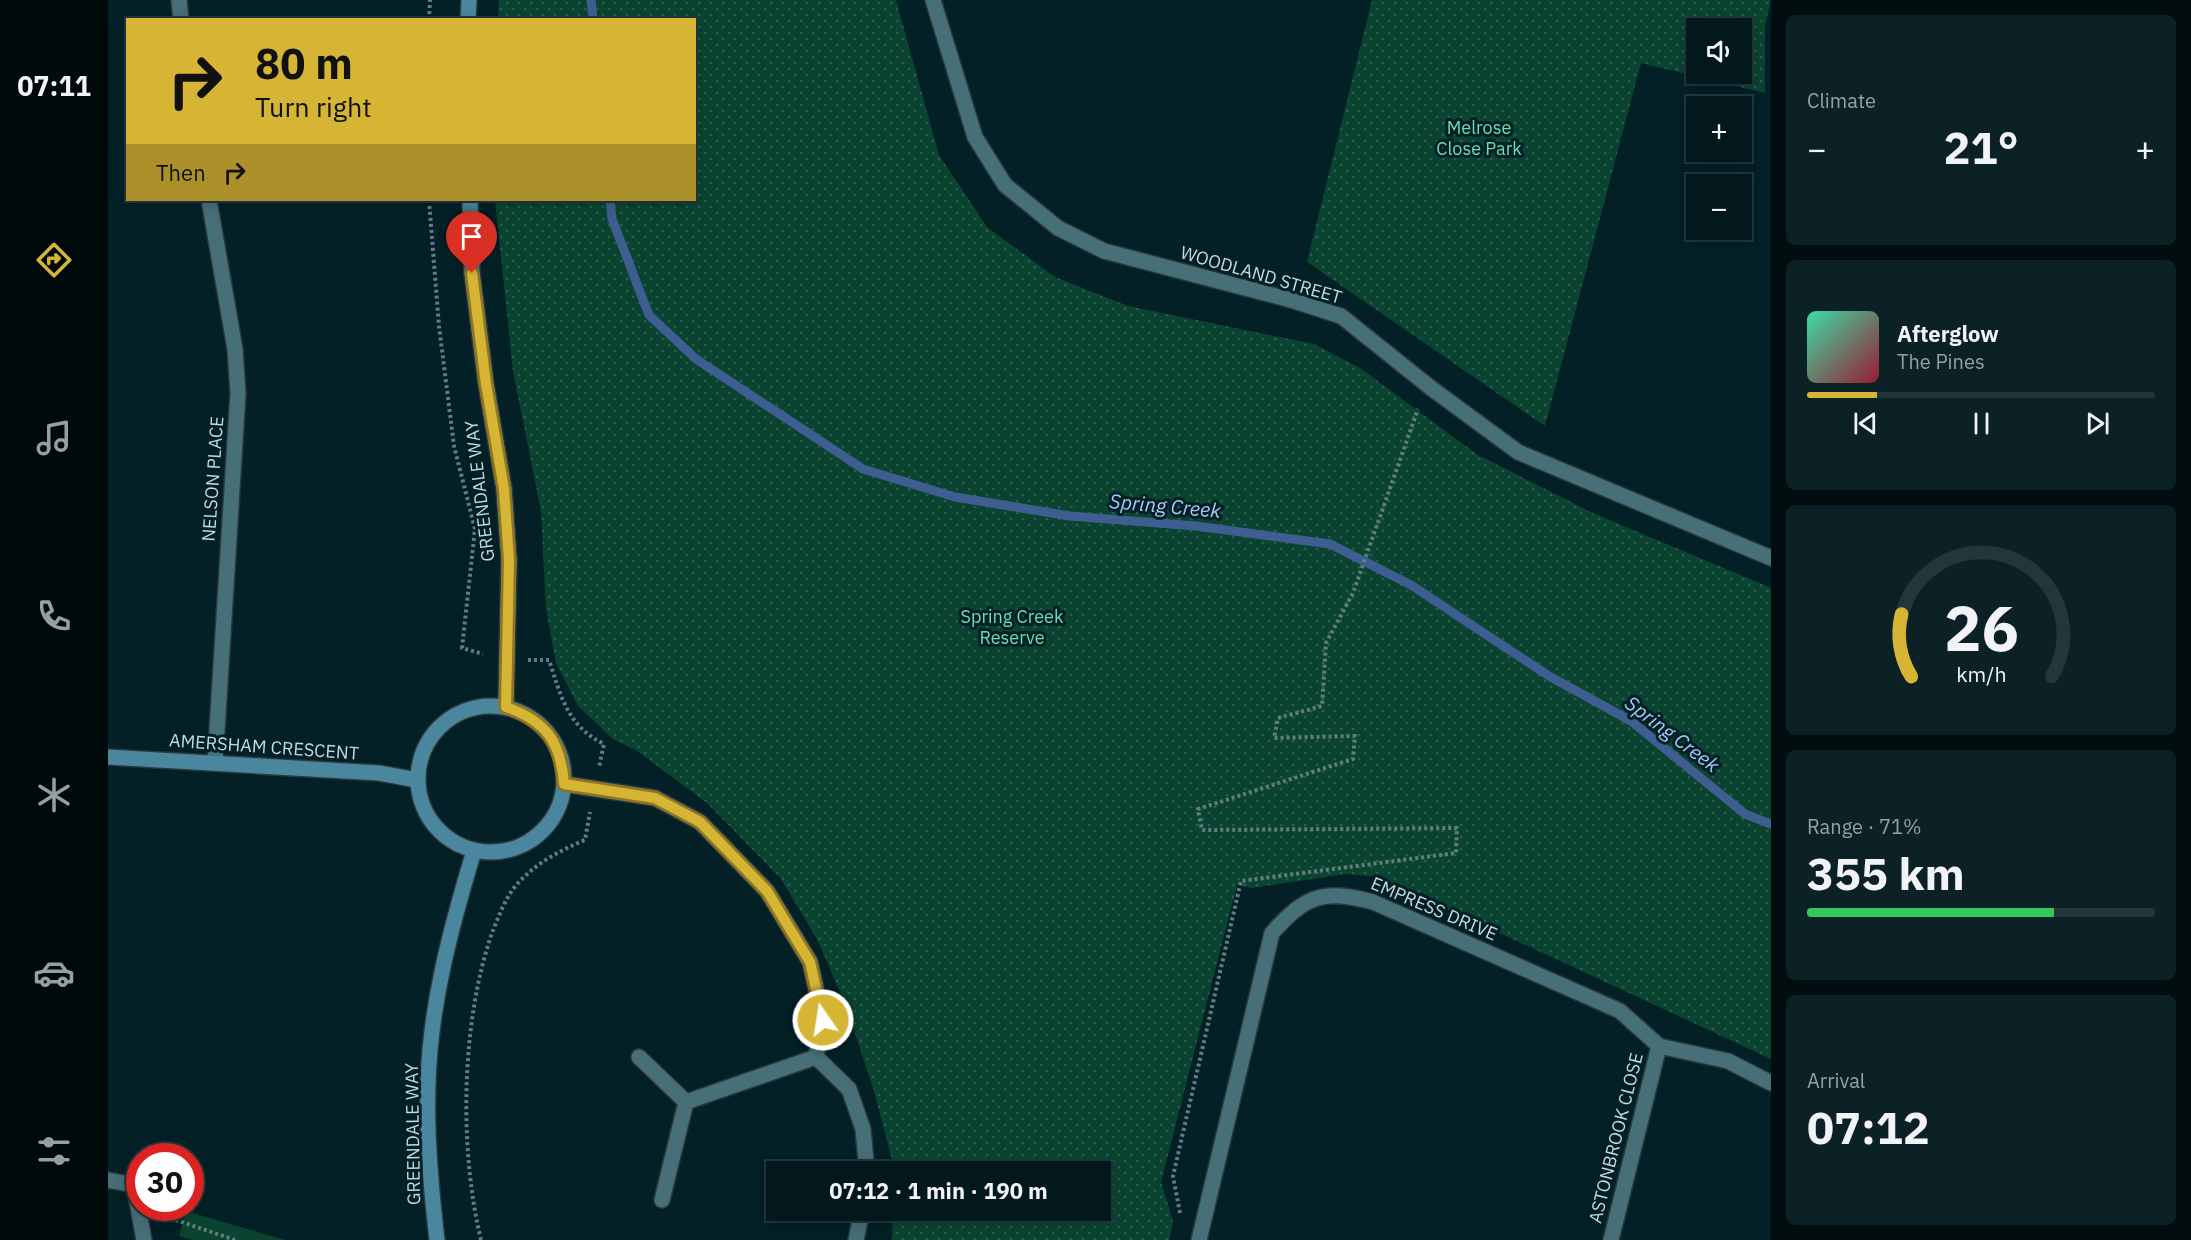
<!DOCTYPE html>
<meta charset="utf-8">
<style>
:root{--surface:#02181c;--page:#0c2125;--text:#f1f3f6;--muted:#96a0a3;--line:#23373b;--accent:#d7b534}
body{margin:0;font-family:"IBM Plex Sans",sans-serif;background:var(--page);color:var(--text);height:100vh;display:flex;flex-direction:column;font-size:22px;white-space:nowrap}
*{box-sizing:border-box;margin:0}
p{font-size:20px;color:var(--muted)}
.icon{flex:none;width:33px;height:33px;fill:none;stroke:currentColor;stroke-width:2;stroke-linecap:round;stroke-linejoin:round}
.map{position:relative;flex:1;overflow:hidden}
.side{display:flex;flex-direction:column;gap:15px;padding:15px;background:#010d0f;width:420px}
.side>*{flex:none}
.guide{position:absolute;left:18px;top:18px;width:570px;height:183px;border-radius:0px;box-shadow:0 3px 15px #0003,0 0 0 2px var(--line);background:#d7b534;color:#111;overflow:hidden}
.buttons{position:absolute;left:1578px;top:18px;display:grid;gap:12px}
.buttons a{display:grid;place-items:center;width:66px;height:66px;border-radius:0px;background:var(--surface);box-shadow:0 3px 15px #0003,0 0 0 2px var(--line);font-size:30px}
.speed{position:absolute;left:18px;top:1143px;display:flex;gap:12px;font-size:30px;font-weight:700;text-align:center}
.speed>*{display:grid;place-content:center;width:78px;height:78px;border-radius:50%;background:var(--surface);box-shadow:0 3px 15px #0003,0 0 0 2px var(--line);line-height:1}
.speed .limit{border:9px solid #d22;background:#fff;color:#111}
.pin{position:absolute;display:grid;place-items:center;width:51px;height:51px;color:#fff;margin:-62px -26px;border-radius:50% 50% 50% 0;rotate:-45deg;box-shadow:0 0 6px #0007}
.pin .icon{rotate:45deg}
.me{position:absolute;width:66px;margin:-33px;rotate:347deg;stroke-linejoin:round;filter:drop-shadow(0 0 4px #0008)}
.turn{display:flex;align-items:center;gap:21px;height:126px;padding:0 30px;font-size:27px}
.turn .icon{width:78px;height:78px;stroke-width:2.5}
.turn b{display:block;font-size:42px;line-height:51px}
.then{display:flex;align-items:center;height:57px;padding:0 30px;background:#0003;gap:12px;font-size:22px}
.big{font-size:45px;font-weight:700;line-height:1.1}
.side .card{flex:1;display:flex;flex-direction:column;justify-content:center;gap:9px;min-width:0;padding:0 21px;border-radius:9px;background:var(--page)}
.side .dial{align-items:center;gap:0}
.dial svg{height:156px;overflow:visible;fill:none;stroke:var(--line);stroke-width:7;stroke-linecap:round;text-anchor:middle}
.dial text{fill:var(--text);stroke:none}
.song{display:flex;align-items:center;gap:18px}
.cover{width:72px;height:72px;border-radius:9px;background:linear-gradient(135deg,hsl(160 70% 55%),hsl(350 70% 35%))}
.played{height:6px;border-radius:3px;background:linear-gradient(90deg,var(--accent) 20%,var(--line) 20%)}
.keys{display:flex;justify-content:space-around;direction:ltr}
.heat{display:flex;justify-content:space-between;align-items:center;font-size:33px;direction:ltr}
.charge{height:9px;border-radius:4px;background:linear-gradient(90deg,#34c759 71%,var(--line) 0)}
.trip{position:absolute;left:658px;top:1161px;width:345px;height:60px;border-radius:0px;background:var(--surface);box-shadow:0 3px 15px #0003,0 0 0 2px var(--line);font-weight:700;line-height:60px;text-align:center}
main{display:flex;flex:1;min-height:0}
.tab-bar{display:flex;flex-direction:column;width:108px;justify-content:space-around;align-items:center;background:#010a0b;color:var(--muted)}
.tab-bar .icon{width:42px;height:42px}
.tab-bar .current{color:var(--accent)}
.tab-bar b{font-size:27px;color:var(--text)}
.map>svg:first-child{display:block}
.grass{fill:#0a4430}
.park{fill:url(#park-dots);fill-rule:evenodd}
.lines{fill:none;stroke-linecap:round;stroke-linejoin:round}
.stream{stroke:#3e5e92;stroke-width:9}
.street-casing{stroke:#2b373b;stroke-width:18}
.secondary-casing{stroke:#2b373b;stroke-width:18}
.path{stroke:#627c81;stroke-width:4;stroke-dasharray:3 3;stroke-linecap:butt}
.street{stroke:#476f77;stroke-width:15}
.secondary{stroke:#4a879e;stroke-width:15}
.route-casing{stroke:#8c7622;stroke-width:15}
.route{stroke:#d7b534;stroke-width:10}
.labels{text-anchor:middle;stroke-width:6;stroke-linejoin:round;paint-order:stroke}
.park-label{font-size:18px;fill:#6eddb0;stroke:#022026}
.street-label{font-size:18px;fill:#c5d9de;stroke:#022026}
.water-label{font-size:20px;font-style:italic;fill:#aac7f6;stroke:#022026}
</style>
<main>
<nav class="tab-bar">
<b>07:11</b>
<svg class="icon current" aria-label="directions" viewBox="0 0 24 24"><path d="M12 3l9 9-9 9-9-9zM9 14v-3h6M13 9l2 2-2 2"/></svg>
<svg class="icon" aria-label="music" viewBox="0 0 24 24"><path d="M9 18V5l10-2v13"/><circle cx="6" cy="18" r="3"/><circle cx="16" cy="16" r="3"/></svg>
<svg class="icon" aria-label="phone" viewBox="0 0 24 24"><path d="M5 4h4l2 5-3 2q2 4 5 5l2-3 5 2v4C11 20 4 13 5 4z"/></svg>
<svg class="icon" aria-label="climate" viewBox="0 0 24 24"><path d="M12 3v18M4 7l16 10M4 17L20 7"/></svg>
<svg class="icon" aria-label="car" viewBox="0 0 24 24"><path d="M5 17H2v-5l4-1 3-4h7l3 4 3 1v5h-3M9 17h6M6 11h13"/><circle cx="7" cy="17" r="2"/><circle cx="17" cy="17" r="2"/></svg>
<svg class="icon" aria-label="filters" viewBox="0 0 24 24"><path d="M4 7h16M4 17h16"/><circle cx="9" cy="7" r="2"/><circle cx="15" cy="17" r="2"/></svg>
</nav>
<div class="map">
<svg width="1663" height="1240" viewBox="0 0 1663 1240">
<defs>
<pattern id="park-dots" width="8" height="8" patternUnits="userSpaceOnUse" patternTransform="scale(1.5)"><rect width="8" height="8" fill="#0a4430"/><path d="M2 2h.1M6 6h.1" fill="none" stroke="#2c5e4e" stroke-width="1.8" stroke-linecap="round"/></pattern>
</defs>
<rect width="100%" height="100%" fill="#022026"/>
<path class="grass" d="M 78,1211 L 177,1240 L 84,1240 L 71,1236 Z"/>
<g class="park">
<path d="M 391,0 L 788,0 L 831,155 L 879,227 L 947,277 L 1020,306 L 1206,344 L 1252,368 L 1370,455 L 1485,513 L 1663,588 L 1663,1059 L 1271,877 L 1238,874 L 1143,888 L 1129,885 L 1053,1182 L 1065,1221 L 1061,1240 L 784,1240 L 785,1211 L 993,1210 L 993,1172 L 787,1171 L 766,1091 L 738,1006 L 709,939 L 673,879 L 599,803 L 529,751 L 505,739 L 470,706 L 448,663 L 438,609 L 433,511 L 405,371 L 387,200 L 586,200 L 586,20 L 390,19 Z"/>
<path d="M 1264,0 L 1663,0 L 1657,26 L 1657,93 L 1533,63 L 1437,426 L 1199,262 ZM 1588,28 L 1634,28 L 1634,74 L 1588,74 Z"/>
</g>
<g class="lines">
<g class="stream">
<path d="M 483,0 L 485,20"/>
<path d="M 502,200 L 504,219 L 541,315 L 588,359 L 755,469 L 847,497 L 962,516 L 1088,526 L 1222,544 L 1303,585 L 1441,676 L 1523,721 L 1637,814 L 1663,824"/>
</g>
<defs>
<g id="street">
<path d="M 71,0 L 73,20"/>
<path d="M 825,0 L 867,137 L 897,185 L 950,228 L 996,251 L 1183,300 L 1233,316 L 1323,388 L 1410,452 L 1663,558"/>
<path d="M 101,200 L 127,349 L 130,393 L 107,762"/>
<path d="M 456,784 L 547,798 L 592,822 L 659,891 L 702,962 L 715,1020 L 708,1057 L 741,1089 L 755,1129 L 759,1172"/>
<path d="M 531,1057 L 578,1102 L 554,1200"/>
<path d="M 578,1102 L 708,1057"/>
<path d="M 54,1156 L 56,1154"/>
<path d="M 32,1179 L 26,1185 L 36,1240"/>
<path d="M 0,1180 L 26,1185"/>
<path d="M 748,1240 L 754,1210"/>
<path d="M 1091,1240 L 1164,933 C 1198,895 1215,889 1265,902 L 1512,1011 L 1551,1046 L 1620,1061 L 1663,1083"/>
<path d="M 1503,1240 L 1551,1046"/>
</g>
<g id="secondary">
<path d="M 360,20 L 361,0"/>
<path d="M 362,200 L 364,273 L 378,384 L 396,489 L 401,560 L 398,707"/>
<circle cx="383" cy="779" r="73"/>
<path d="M 0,757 L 271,773 L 309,780"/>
<path d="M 329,1240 C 323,1189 318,1136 320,1084 C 322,1005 343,927 366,851"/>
</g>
</defs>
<use href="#street" class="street-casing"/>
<use href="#secondary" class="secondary-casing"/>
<g class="path">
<path d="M 321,20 L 322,0"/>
<path d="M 321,200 L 331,326 L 346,446 L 367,529 L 354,648 L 375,654"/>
<path d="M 420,660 L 441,660 C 453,696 459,726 496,744 L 491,767"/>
<path d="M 1072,1213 L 1065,1176 L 1133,881 L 1348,853 L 1349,828 L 1094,830 L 1090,809 L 1245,759 L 1247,736 L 1166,738 L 1170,718 L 1214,706 L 1218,643 L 1245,593 L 1310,409"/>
<path d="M 56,1216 L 127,1240"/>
<path d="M 373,1240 C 351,1149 353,1022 384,933 C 391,916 398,895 412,881 C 430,862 453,850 477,840 L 482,812"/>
</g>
<use href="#street" class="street"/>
<use href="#secondary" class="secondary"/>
</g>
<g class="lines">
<defs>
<path id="route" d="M 364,273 L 378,384 L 396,489 L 401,560 L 398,707 C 438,721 453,742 456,784 L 547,798 L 592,822 L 659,891 L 702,962 L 715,1020"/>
</defs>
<use href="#route" class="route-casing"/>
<use href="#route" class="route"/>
</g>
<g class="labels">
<g class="park-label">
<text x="1371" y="134">Melrose<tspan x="1371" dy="21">Close Park</tspan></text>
<text x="904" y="623">Spring Creek<tspan x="904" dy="21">Reserve</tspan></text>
</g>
<g class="street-label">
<text transform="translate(1153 275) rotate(16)" y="6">WOODLAND STREET</text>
<text transform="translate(105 479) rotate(-86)" y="6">NELSON PLACE</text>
<text transform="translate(372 491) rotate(-97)" y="6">GREENDALE WAY</text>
<text transform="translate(156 747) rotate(4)" y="6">AMERSHAM CRESCENT</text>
<text transform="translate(1326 909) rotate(23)" y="6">EMPRESS DRIVE</text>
<text transform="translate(305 1134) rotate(-91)" y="6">GREENDALE WAY</text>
<text transform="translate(1508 1138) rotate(-76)" y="6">ASTONBROOK CLOSE</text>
</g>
<g class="water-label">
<text transform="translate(1057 506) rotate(5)" y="7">Spring Creek</text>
<text transform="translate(1564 734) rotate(37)" y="7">Spring Creek</text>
</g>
</g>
</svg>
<div class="buttons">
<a><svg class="icon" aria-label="sound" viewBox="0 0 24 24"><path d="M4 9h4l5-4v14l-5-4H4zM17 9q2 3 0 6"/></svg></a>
<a>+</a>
<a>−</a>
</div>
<div class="speed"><div class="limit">30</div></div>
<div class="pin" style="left:364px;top:273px;background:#d93025"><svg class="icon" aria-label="arrive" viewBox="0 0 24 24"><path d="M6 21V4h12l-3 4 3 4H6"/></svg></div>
<svg class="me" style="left:715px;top:1020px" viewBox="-20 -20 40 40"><circle r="17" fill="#d7b534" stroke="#fff" stroke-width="3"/><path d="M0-11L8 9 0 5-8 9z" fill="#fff"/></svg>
<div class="trip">07:12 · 1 min · 190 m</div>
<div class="guide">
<div class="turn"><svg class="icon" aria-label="right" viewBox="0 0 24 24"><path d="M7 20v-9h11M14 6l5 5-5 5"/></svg><div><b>80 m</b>Turn right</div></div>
<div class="then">Then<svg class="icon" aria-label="right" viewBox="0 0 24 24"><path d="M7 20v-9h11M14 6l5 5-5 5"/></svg></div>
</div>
</div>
<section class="side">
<div class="card"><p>Climate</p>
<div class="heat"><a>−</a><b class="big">21°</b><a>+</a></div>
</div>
<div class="card">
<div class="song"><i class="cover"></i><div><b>Afterglow</b><p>The Pines</p></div></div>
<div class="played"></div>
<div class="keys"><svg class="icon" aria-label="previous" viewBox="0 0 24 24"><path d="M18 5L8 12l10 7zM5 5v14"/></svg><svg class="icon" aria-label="pause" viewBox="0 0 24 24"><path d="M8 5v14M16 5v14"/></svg><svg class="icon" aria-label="next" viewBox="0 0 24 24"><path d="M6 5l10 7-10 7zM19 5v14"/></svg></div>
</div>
<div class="card dial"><svg viewBox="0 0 100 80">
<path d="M14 69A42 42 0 1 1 86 69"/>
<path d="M14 69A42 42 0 0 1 9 37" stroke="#d7b534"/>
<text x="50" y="56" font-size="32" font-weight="700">26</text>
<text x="50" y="72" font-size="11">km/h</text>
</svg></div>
<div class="card"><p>Range · 71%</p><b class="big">355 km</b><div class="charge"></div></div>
<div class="card"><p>Arrival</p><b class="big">07:12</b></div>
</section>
</main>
